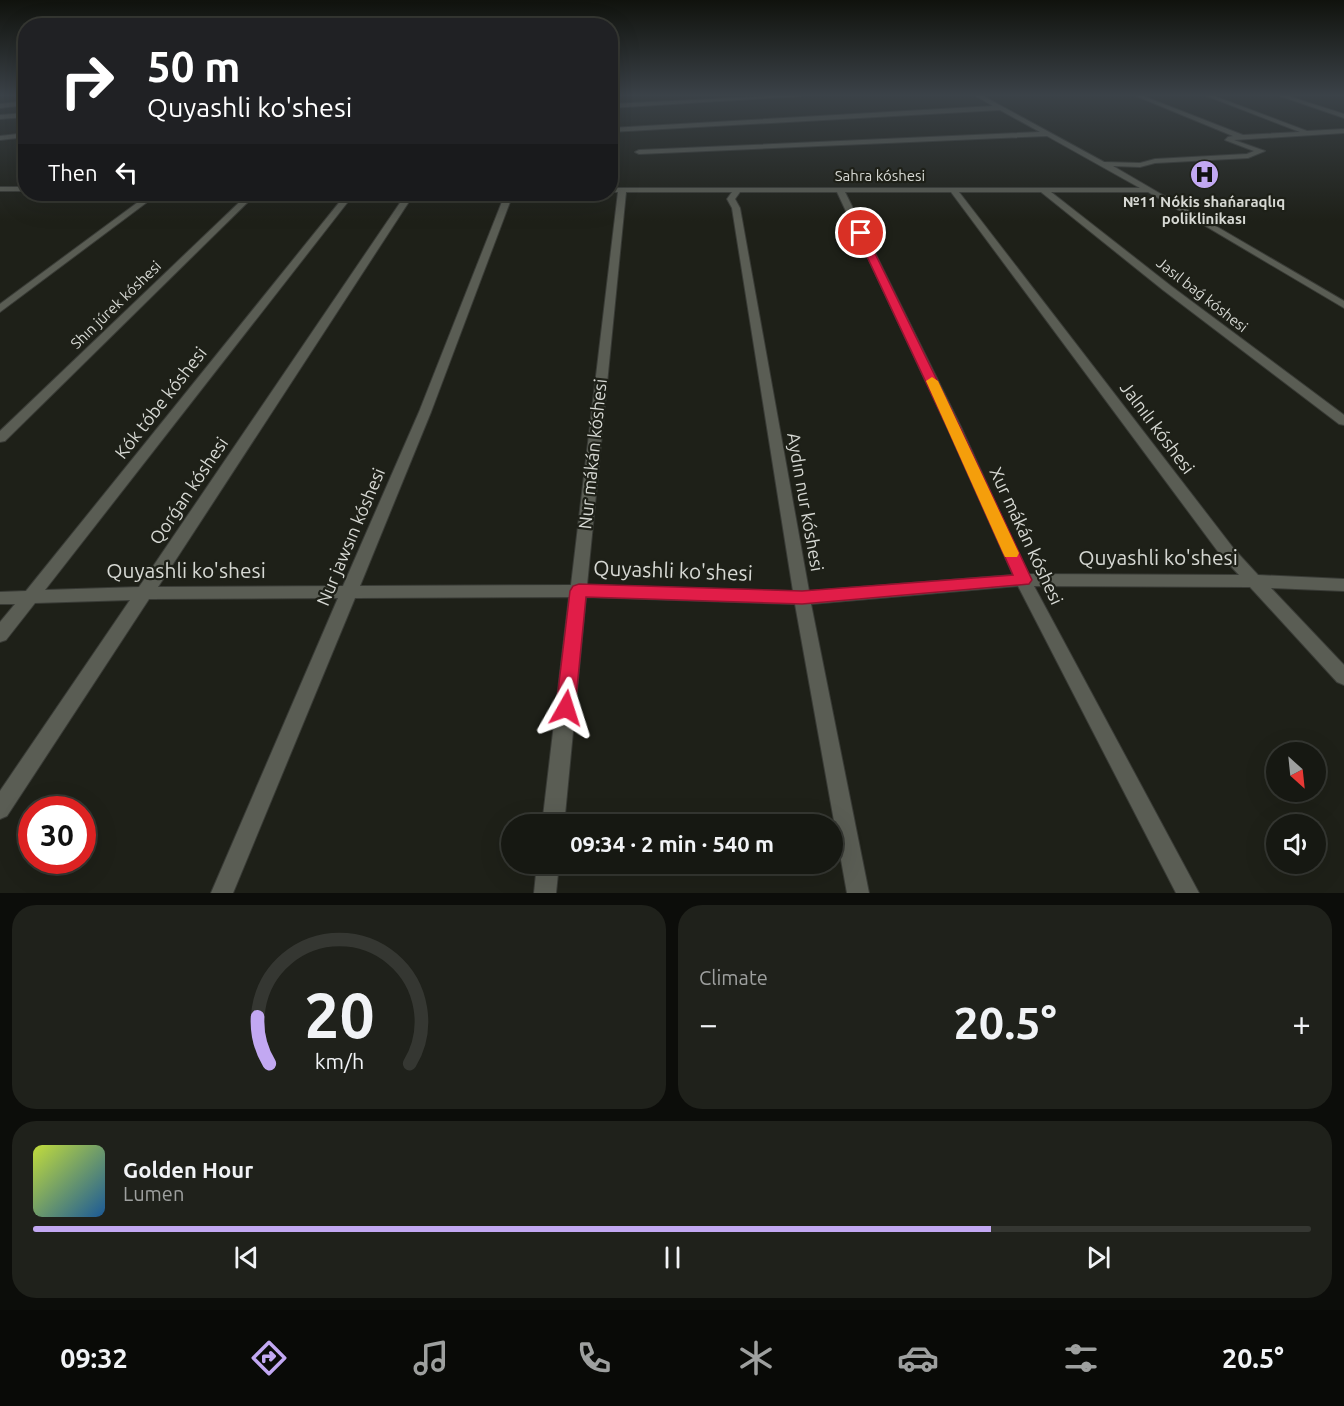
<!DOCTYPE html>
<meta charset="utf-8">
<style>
:root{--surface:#161812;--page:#1f211b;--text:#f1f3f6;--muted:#9ea09f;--line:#353732;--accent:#c2a8f2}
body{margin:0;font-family:Ubuntu,sans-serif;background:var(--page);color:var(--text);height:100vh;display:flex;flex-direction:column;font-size:22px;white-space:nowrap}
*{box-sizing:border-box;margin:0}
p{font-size:20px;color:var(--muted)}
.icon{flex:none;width:33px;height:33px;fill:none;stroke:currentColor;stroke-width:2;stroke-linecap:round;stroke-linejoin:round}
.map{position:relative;height:893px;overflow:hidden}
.side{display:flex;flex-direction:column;gap:12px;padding:12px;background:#0c0d0a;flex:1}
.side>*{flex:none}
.guide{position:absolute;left:18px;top:18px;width:600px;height:183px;border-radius:24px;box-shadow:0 6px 24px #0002,0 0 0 2px var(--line);background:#202124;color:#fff;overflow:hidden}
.needle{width:39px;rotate:153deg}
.buttons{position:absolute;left:1266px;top:742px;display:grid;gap:12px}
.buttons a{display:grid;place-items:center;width:60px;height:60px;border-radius:50%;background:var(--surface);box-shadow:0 6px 24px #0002,0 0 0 2px var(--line);font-size:30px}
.speed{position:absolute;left:18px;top:796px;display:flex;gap:12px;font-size:30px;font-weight:700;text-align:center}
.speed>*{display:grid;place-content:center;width:78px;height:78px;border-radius:50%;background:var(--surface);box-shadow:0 6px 24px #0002,0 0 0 2px var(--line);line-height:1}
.speed .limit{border:9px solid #d22;background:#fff;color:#111}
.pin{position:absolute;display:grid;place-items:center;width:51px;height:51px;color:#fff;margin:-26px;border:3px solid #fff;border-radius:50%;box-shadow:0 2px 6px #0007}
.me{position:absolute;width:66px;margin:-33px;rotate:6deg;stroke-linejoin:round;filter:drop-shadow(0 0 4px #0008)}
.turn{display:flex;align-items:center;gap:21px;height:126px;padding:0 30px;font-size:27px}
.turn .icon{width:78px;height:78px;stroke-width:2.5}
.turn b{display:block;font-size:42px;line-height:51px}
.then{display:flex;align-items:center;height:57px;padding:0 30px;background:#0003;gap:12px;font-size:22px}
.big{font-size:45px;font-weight:700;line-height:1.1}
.side .card{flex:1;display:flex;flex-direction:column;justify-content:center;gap:9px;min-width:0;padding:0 21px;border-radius:24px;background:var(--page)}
.side .dial{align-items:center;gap:0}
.dial svg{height:156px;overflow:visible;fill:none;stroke:var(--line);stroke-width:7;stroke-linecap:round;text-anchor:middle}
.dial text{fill:var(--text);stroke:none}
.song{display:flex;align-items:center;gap:18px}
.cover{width:72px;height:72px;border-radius:9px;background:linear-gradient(135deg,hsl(70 70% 55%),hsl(210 70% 35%))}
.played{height:6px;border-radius:3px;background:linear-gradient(90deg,var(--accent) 75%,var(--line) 75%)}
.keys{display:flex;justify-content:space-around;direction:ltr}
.heat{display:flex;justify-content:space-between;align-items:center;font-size:33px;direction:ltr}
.side .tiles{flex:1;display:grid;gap:12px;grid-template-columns:1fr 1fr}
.card:last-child{grid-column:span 2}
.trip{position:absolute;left:501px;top:814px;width:342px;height:60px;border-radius:30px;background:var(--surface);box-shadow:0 6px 24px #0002,0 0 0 2px var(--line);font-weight:700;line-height:60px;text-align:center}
.tabs{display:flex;height:96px;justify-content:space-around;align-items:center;background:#090a07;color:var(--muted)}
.tabs .icon{width:42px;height:42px}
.tabs .on{color:var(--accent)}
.tabs b{font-size:27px;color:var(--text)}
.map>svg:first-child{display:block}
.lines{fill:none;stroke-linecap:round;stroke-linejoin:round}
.minor-casing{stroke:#393b36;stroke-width:2}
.minor{fill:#5a5d54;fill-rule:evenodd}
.route{fill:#e11d48;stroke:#92132f;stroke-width:1.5}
.slow{fill:#f59e0b}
.labels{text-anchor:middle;stroke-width:4.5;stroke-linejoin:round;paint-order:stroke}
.far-street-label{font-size:15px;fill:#d6d8d3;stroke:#1e2018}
.far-poi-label{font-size:15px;font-weight:bold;fill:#d6d8d3;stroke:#1e2018}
.street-label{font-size:18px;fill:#d6d8d3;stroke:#1e2018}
.near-street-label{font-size:21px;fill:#d6d8d3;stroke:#1e2018}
</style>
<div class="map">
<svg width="1344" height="893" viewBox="0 0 1344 893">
<rect width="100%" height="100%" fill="#1e2018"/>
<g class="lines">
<defs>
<g id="minor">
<path d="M 772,96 L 801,96 L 610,108 L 610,104 Z"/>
<path d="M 976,96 L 983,96 L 1104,162 L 1140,163 L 1155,159 L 1247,154 L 1254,151 L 1225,140 L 1228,137 L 1233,136 L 1136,96 L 1143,96 L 1243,135 L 1300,132 L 1207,96 L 1214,96 L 1307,131 L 1344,129 L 1344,133 L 1234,140 L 1265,151 L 1248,158 L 1155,163 L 1140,167 L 1113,166 L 1344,301 L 1344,308 L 1148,192 L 1051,192 L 1171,286 L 1344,415 L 1344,425 L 1339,424 L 1163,290 L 1041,192 L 959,192 L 1234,549 L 1258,575 L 1344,579 L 1344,591 L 1271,588 L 1344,665 L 1344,685 L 1337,682 L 1250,587 L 1034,586 L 1199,893 L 1176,893 L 1018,586 L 811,604 L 869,893 L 847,893 L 795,604 L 586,597 L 564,825 L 542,825 L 569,597 L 355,598 L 233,893 L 211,893 L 338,598 L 149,599 L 7,816 L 0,819 L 0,791 L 130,600 L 35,603 L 6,640 L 0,642 L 0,622 L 15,604 L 0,604 L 0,592 L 26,591 L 346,194 L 354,194 L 45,590 L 139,587 L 406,194 L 414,194 L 158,587 L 343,586 L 419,412 L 505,194 L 513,194 L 431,412 L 360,586 L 571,585 L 618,192 L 610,192 L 610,188 L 1140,188 L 1047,136 L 639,154 L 635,152 L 639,150 L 1040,132 L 1000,110 L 610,132 L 610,128 L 993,106 ZM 626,192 L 732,192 L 727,199 L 732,208 L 793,591 L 587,585 ZM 740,192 L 837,192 L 947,427 L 1013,575 L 809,591 L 740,208 L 735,199 ZM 845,192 L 951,192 L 1222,557 L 1239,575 L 1028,574 L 961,427 Z"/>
<path d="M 1280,96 L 1288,96 L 1344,114 L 1344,118 Z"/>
<path d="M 26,101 L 26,105 L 0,108 L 0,104 Z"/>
<path d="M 26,113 L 26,117 L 0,119 L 0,115 Z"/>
<path d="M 26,133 L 26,137 L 0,140 L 0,136 Z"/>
<rect x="0" y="187" width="26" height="4"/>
<path d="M 149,194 L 158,194 L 0,312 L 0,304 Z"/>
<path d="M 248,194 L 256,194 L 5,441 L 0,442 L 0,431 Z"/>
<path d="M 537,864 L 559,864 L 556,893 L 534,893 Z"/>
</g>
</defs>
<use href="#minor" class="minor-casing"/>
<use href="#minor" class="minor"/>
</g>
<linearGradient id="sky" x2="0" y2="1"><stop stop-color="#10120d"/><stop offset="0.43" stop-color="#3b4248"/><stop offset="1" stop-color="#3b4248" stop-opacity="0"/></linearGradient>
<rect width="1344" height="221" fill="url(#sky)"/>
<path class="route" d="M 861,230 L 865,233 L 960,427 L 1032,580 L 1029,584 L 802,604 L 586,597 L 575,708 L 572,714 L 566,716 L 559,714 L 556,708 L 570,591 L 573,586 L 579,584 L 802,591 L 1013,575 L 947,427 L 856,233 Z"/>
<path class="slow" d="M 932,377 L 938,381 L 1019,553 L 1017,557 L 1005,557 L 1003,553 L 926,381 Z"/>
<defs>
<symbol id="hospital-disc" viewBox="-11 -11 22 22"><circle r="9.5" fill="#c2a8f2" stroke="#1e2018"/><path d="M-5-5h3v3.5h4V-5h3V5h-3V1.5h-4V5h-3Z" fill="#111"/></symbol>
</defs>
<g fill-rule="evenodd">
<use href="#hospital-disc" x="1188" y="158" width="33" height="33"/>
</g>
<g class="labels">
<g class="far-street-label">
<text x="880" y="181">Sahra kóshesi</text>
<text transform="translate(1202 295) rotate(38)" y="5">Jasıl baǵ kóshesi</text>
<text transform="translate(116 305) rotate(-44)" y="5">Shın júrek kóshesi</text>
</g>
<g class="far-poi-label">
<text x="1204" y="207">№11 Nókis shańaraqlıq<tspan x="1204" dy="17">poliklinikası</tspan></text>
</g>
<g class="street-label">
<text transform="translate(161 403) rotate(-52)" y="6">Kók tóbe kóshesi</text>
<text transform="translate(1157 428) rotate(53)" y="6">Jalnılı kóshesi</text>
<text transform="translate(593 454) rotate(-84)" y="6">Nur mákán kóshesi</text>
<text transform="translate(189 491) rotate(-56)" y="6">Qorǵan kóshesi</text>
<text transform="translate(805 502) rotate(80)" y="6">Aydın nur kóshesi</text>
<text transform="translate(1026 536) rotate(65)" y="6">Xur mákán kóshesi</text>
<text transform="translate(351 537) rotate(-67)" y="6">Nur jawsın kóshesi</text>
</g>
<g class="near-street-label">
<text x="1158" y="565">Quyashli ko'shesi</text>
<text x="186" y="578">Quyashli ko'shesi</text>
<text transform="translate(673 571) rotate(2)" y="7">Quyashli ko'shesi</text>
</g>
</g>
</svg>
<div class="buttons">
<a><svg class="needle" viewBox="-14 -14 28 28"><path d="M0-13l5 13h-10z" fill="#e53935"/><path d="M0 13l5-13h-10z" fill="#9ea09f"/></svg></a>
<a><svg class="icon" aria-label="sound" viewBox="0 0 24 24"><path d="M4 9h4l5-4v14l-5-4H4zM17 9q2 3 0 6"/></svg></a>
</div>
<div class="speed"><div class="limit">30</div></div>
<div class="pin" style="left:861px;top:233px;background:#d93025"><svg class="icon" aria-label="arrive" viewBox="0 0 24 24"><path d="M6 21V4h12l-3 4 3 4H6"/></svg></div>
<svg class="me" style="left:566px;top:708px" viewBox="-20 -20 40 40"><path d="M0-17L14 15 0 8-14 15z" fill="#e11d48" stroke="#fff" stroke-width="4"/></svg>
<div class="trip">09:34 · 2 min · 540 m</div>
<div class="guide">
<div class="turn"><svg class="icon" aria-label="right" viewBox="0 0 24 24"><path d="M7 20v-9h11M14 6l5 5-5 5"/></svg><div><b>50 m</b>Quyashli ko'shesi</div></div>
<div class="then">Then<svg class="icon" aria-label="left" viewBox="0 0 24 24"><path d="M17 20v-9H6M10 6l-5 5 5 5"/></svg></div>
</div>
</div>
<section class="side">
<div class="tiles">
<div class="card dial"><svg viewBox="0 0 100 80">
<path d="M14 69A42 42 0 1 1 86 69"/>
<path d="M14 69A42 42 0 0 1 8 45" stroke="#c2a8f2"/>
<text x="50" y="56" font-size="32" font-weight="700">20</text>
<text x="50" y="72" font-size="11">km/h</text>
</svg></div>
<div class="card"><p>Climate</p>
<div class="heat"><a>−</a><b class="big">20.5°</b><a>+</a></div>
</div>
<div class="card">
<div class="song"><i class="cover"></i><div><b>Golden Hour</b><p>Lumen</p></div></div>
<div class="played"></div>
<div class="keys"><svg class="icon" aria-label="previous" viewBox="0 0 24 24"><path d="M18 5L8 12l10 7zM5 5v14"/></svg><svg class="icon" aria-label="pause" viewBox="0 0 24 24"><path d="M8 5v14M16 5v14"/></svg><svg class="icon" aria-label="next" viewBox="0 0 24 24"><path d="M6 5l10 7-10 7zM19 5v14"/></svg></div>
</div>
</div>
</section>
<nav class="tabs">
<b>09:32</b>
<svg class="icon on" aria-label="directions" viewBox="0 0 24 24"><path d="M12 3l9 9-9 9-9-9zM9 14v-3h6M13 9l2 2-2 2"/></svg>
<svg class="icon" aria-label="music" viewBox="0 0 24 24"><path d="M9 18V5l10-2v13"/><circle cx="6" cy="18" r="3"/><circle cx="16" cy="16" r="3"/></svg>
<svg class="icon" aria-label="phone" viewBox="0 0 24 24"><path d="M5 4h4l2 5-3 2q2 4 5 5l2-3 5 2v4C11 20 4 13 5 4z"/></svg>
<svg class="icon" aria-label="climate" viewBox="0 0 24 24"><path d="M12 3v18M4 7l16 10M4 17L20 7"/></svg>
<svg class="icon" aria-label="car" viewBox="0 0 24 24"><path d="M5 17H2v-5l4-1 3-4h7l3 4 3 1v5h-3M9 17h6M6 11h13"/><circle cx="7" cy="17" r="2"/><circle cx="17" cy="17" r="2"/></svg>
<svg class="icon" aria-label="filters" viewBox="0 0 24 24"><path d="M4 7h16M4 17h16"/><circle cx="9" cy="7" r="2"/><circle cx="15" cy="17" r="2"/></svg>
<b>20.5°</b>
</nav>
